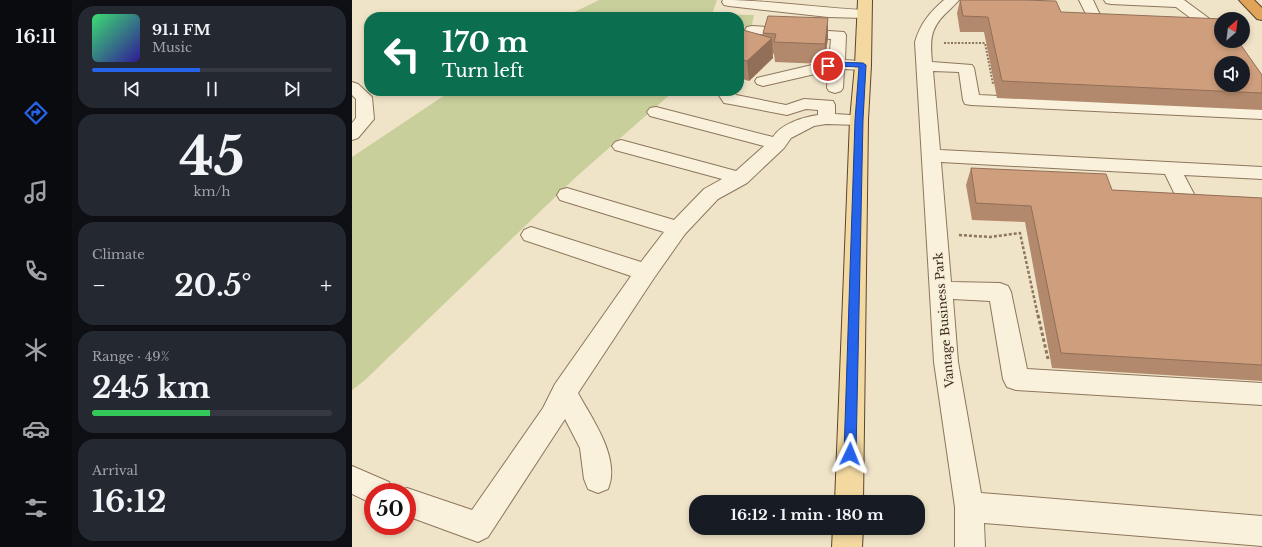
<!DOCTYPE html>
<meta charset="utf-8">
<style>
:root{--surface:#171b24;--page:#242831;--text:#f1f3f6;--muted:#9ea1a6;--line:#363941;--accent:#2563eb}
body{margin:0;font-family:"Libre Baskerville",serif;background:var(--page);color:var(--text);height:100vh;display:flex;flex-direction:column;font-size:15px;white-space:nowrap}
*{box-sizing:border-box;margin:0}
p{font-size:13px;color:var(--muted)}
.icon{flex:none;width:22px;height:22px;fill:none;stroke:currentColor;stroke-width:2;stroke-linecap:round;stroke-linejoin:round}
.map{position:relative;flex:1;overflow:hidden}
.panel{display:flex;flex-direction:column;gap:6px;padding:6px;background:#0d0f14;width:280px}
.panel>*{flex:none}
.guide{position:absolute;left:12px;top:12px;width:380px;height:84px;border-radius:16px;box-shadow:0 2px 6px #0003;background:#0b6e4f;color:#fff;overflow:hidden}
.needle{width:26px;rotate:28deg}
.controls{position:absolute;left:862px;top:12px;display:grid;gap:8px}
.controls a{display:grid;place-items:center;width:36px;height:36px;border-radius:50%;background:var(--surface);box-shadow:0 2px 6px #0003;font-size:20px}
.speed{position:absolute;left:12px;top:483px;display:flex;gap:8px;font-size:20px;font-weight:700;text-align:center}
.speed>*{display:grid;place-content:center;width:52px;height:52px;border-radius:50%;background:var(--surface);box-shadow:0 2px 6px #0003;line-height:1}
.speed .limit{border:6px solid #d22;background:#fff;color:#111}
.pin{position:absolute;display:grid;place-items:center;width:34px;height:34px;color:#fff;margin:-17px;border:2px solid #fff;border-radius:50%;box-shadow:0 1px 4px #0007}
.me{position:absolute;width:44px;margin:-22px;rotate:2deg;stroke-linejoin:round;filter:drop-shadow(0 0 3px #0008)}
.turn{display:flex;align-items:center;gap:14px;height:84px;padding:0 12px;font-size:18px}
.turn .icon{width:52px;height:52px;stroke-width:2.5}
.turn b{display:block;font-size:28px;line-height:34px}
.big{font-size:30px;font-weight:800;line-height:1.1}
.panel .card{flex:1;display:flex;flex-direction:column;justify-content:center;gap:6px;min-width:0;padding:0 14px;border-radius:16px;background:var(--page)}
.panel .dial{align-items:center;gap:0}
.dial b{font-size:52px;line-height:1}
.song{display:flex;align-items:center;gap:12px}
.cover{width:48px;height:48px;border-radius:6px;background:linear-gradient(135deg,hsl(140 70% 55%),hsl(250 70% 35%))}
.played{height:4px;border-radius:2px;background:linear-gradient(90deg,var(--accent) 45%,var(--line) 45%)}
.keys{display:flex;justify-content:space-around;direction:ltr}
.heat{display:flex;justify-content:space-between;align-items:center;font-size:22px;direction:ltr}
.charge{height:6px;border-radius:3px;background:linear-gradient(90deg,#34c759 49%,var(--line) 0)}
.trip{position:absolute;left:337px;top:495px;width:236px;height:40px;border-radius:16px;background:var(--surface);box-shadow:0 2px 6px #0003;font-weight:800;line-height:40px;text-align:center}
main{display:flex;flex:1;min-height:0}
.tabs{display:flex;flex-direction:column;width:72px;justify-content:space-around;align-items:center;background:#090b0e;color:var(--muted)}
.tabs .icon{width:28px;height:28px}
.tabs .on{color:var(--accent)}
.tabs b{font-size:18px;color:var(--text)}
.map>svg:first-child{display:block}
.green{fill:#c9cf9b}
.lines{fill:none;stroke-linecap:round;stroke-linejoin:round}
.minor-casing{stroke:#8d765c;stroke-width:2}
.major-casing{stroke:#5b4430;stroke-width:2}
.highway-casing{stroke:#5b4430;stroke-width:2}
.path-far2{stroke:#8d765c;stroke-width:2;stroke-dasharray:2 1.5;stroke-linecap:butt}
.path-far1{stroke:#8d765c;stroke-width:2.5;stroke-dasharray:3 2;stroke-linecap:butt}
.path{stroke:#8d765c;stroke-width:3;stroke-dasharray:3.5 2.5;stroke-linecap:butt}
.minor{fill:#faf1dc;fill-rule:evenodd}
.major{fill:#f3d9a0;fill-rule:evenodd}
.highway{fill:#e0a458;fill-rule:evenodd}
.wall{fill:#b2896c}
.shaded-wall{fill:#916f58}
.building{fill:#cf9f7d;stroke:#916f58;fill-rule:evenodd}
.route{fill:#2563eb;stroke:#184099}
.labels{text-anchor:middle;stroke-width:3.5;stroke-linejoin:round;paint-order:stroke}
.street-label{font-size:12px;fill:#3d2e20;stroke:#f7eed8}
</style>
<main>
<nav class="tabs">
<b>16:11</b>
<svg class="icon on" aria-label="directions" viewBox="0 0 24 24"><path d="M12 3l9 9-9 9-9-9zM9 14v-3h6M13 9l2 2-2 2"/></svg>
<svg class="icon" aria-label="music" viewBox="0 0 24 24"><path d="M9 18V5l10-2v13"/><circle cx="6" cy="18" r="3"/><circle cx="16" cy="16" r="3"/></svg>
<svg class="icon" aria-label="phone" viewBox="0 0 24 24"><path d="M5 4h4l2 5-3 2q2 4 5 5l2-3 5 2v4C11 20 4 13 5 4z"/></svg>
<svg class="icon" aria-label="climate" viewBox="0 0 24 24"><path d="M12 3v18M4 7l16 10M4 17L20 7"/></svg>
<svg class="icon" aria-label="car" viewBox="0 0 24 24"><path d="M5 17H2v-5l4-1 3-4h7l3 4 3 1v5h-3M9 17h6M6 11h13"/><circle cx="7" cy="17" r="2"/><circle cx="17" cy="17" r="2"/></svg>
<svg class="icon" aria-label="filters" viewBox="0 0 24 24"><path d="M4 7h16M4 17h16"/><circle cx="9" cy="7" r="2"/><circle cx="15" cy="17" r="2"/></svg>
</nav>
<section class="panel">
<div class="card">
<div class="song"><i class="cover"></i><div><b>91.1 FM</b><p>Music</p></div></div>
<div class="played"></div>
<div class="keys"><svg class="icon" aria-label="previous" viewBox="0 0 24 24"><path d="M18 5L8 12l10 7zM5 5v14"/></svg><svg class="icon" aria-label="pause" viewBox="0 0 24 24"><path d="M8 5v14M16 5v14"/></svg><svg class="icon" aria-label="next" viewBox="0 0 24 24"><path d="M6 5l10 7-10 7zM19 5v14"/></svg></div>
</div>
<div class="card dial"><b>45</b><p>km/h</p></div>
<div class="card"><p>Climate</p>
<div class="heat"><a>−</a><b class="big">20.5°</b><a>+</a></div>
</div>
<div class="card"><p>Range · 49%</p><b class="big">245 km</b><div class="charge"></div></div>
<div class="card"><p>Arrival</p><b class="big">16:12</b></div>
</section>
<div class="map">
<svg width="910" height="547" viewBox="0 0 910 547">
<rect width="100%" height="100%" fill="#f0e4c8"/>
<g class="green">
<path d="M 247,0 L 365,0 L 360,14 L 402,15 L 400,25 L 387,36 L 387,17 L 212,17 Z"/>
<path d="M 99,91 L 322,91 L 224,177 L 13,380 L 0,390 L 0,157 Z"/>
</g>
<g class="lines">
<defs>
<g id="minor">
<path d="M 371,0 C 418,0 465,8 512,10 L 517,11 L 519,14 L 517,17 L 512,18 L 476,17 L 377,6 L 372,5 L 370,2 Z"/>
<path d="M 592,0 L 607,0 C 603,5 598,9 593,14 C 578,29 578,41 580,62 L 620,65 L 622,68 L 627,95 L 910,109 L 910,119 L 619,105 L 613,104 L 611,100 L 607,72 L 581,71 L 588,150 L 910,167 L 910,179 L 832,175 L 842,194 L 839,199 L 832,201 L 825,199 L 813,174 L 589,162 L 599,282 L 648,283 L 656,286 L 659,292 L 675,369 L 910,383 L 910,405 L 664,390 L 655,387 L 651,379 L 638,301 L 601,299 L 606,362 L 629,493 L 910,516 L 910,546 L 632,523 L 633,547 L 603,547 L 603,507 L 582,362 L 563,42 C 568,24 578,12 592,0 Z"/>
<path d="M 727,0 L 741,0 L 750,19 L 748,22 L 743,23 L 738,22 Z"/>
<path d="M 752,0 L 832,0 L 866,25 L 869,28 L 869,41 L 874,41 L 869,42 L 864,41 L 856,31 L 824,7 L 759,4 L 754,3 Z"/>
<path d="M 400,26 L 492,32 L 494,35 L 493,60 L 517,62 L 519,65 L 517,68 L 511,70 L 492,69 L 491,88 L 489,91 L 483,93 L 477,91 L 475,88 L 476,71 L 411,86 L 405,84 L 403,81 L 405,78 L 477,61 L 479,39 L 395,33 L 393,30 L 395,27 Z"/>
<path d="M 0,82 L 6,84 L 20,97 L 22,119 L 6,138 L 0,140 L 0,123 L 4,118 L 4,99 L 0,95 Z"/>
<path d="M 364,91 L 381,91 L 384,95 L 434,105 L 452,99 L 481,101 L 483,105 L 483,114 L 513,116 L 516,120 L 513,124 L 507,125 L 474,124 L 462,126 L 439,138 L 432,148 L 395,183 L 366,199 L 333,234 L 302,278 L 226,393 C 240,419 269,458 256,489 L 246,493 L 236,489 L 232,479 L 228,448 L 213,419 L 136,537 L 126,542 L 55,516 L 55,492 L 45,492 L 55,488 L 120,510 L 191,408 L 203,384 L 279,276 L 172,240 L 169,235 L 172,230 L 179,227 L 289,262 L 312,232 L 208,200 L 205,195 L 208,190 L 215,188 L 322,220 L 352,189 L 370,179 L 263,150 L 260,146 L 263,142 L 269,140 L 384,171 L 412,146 L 298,116 L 295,112 L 298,108 L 304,107 L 421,137 C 429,124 451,117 466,115 L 466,110 L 454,109 L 435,115 L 378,104 L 372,103 Z"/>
<path d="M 0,466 L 37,482 L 41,492 L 21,492 L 21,504 L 0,494 Z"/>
</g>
<g id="major">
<path d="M 506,0 L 520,0 L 519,65 L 516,120 L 511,502 L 483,502 L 498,120 L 503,65 Z"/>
<path d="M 481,528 L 511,528 L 510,547 L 480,547 Z"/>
</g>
<path id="highway" d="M 887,0 L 902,0 L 910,8 L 910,20 L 905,19 Z"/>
</defs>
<use href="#minor" class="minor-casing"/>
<use href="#major" class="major-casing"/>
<use href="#highway" class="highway-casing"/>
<path class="path-far2" d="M 592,43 L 633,43 L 641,84"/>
<path class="path-far1" d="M 607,235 L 638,237 L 668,233 L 686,316"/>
<path class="path" d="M 686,315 L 696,359"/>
<use href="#minor" class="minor"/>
<use href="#major" class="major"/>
<use href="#highway" class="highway"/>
</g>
<g class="wall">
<path d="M 608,0 L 670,0 L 910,75 L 910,110 L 645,98 L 632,32 L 608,32 L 605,13 Z"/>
<path d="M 416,16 L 476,38 L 472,64 L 423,62 L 422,54 L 420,53 L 421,58 L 397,81 L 387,78 L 387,33 L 411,36 L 411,33 Z"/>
<path d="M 619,168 L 760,190 L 910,198 L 910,381 L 700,368 L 673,222 L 620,220 L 614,185 Z"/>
</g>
<g class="shaded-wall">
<path d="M 476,18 L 476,38 L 472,64 L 473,44 Z"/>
<path d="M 420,38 L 421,58 L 397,81 L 395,61 Z"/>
</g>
<g class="building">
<path d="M 608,0 L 670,0 L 704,1 L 709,12 L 871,19 L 869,19 L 869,41 L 886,41 L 910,75 L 910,93 L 650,81 L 636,17 L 611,16 ZM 869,63 L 891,63 L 891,85 L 869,85 Z"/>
<path d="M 416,16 L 476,18 L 473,44 L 422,42 L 424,34 L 411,33 Z"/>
<path d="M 391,30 L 420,38 L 395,61 L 387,59 L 387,33 Z"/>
<path d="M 619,168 L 754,174 L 760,190 L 910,198 L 910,365 L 709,353 L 679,206 L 624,203 Z"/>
</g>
<path class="route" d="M 485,62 L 511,63 L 514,65 L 511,120 L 504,454 L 502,458 L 498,460 L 494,458 L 492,454 L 503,120 L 507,67 L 485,66 L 476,68 L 473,66 Z"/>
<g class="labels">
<g class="street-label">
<text transform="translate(592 320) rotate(-95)" y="4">Vantage Business Park</text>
</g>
</g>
</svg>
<div class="controls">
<a><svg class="needle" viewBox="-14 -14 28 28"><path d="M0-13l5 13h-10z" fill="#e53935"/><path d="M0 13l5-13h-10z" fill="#9ea1a6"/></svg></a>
<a><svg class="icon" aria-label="sound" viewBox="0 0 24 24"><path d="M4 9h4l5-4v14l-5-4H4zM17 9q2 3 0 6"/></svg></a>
</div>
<div class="speed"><div class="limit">50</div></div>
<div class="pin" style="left:476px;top:66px;background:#d93025"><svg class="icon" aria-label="arrive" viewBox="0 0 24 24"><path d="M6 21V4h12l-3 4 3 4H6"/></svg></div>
<svg class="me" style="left:498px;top:454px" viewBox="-20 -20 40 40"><path d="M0-17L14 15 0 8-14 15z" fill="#2563eb" stroke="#fff" stroke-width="4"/></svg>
<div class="trip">16:12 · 1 min · 180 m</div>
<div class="guide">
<div class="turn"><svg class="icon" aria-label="left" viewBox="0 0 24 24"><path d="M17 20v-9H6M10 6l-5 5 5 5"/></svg><div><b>170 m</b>Turn left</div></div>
</div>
</div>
</main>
